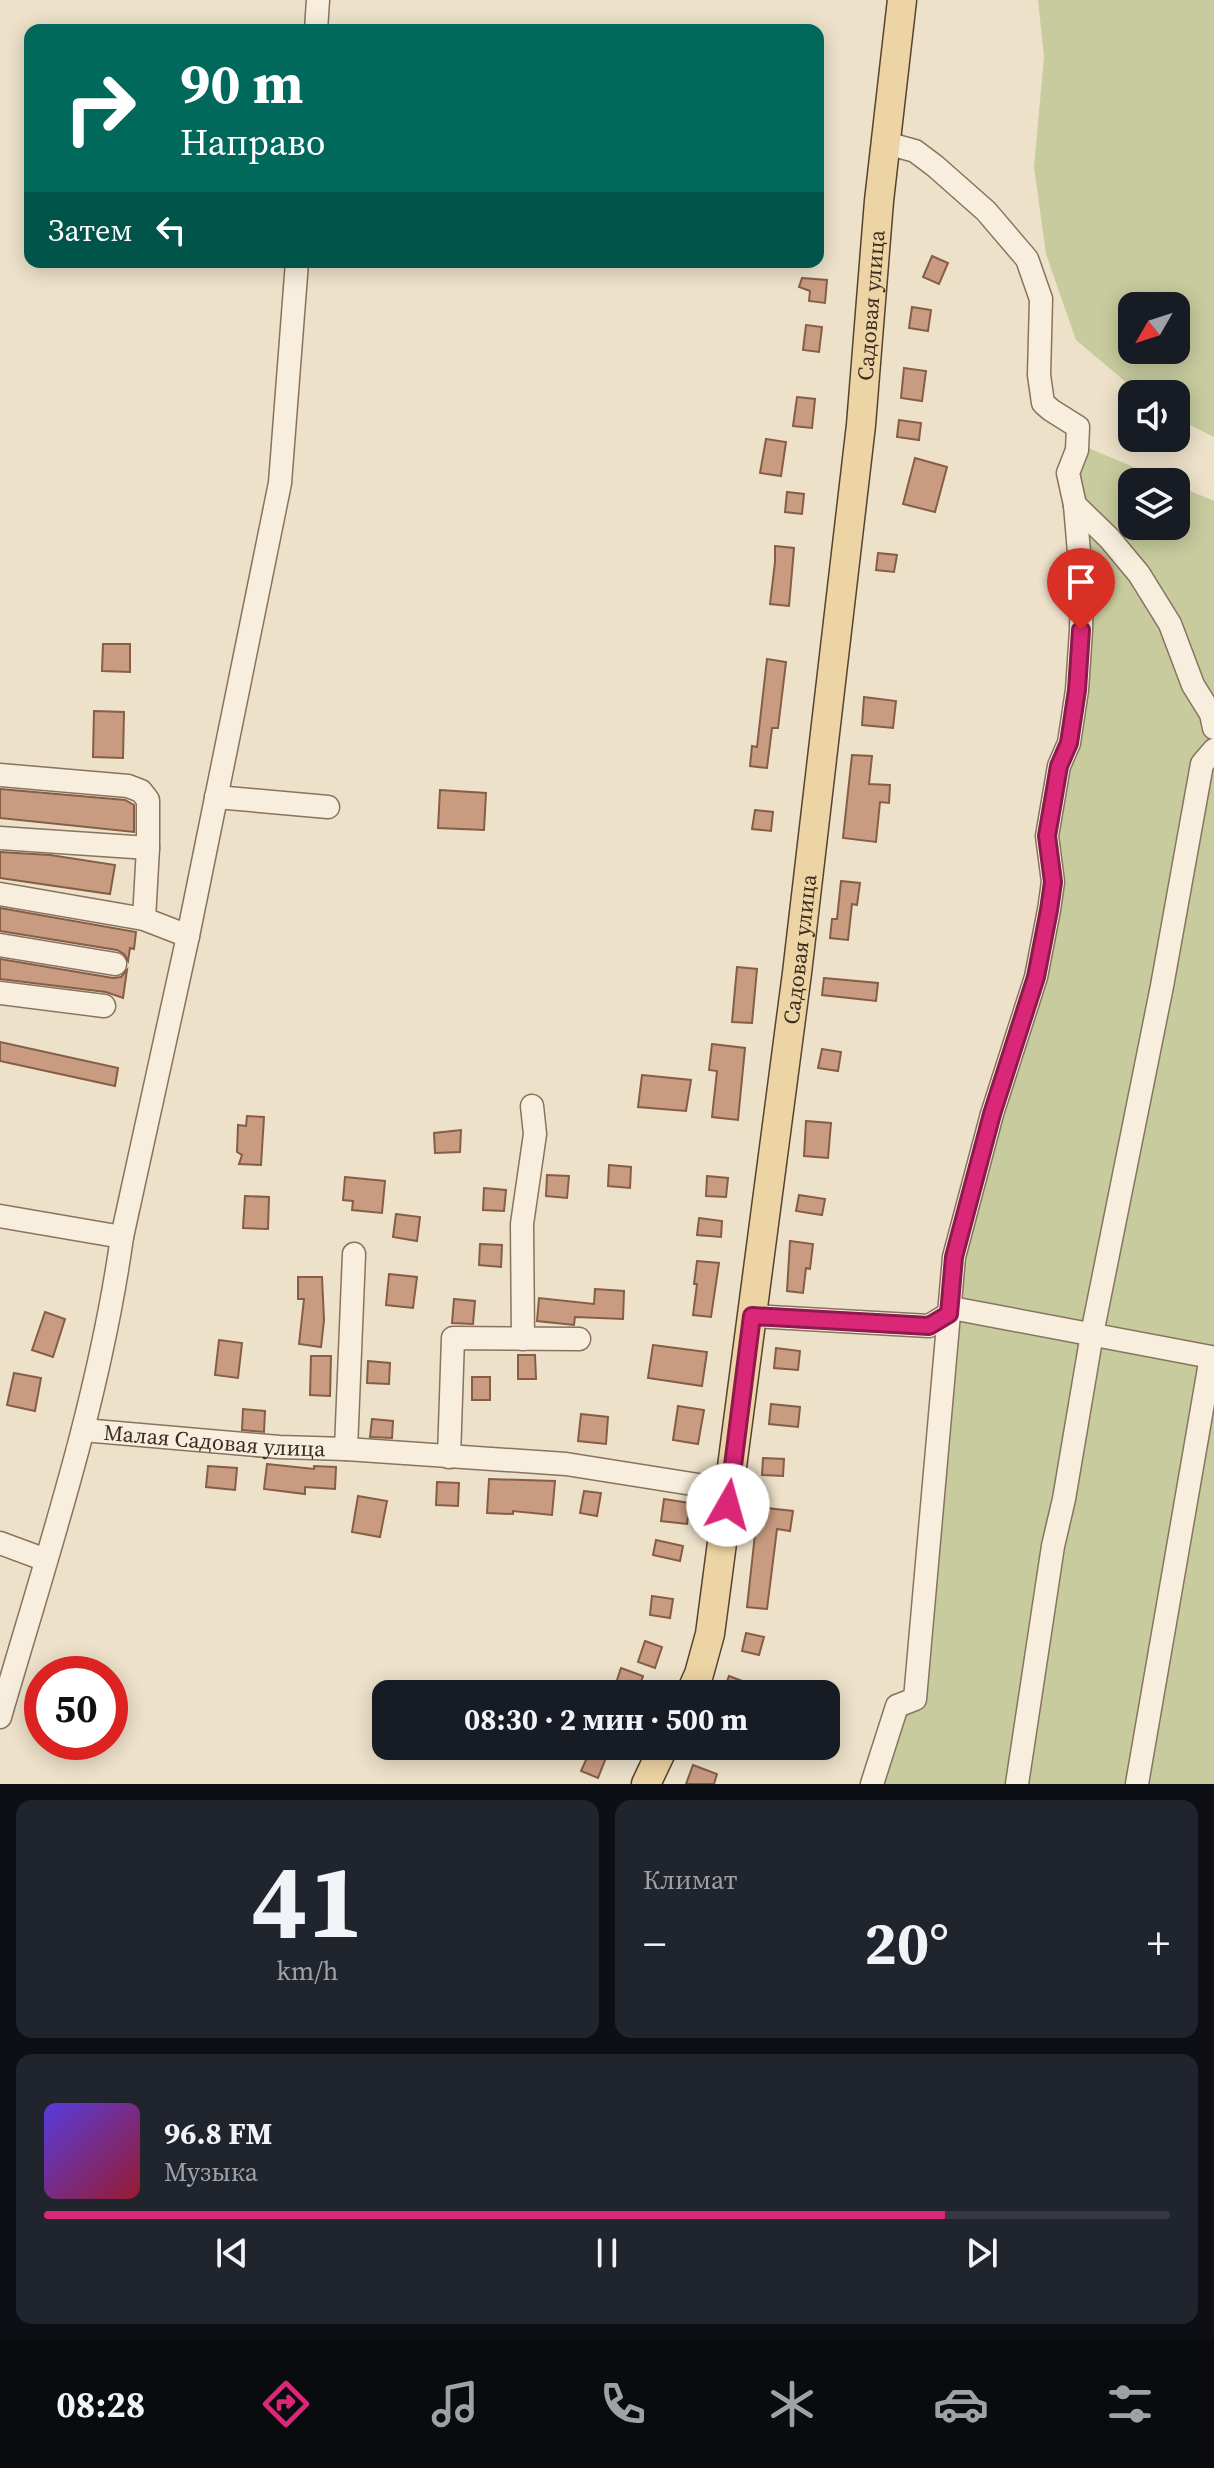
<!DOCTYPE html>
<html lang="ru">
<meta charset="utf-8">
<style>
:root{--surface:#171b24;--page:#20242c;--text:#f1f3f6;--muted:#9ea1a6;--line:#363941;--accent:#db2777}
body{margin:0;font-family:"Source Serif 4",serif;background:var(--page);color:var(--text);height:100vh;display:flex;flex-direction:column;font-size:30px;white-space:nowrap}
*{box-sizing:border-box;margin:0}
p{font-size:26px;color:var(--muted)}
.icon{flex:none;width:44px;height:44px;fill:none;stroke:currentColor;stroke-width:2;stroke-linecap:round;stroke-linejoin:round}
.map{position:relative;height:1784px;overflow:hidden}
.panel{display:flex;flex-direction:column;gap:16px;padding:16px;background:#0d0f14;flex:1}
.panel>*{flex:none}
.top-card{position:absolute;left:24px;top:24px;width:800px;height:244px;border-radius:16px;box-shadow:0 4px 20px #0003;background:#00695c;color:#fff;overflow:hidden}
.needle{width:52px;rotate:231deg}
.tools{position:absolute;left:1118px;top:292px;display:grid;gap:16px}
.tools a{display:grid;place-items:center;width:72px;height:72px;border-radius:16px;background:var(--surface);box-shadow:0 4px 20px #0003;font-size:40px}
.speed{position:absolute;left:24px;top:1656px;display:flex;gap:16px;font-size:40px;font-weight:700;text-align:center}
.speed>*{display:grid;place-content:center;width:104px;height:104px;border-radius:50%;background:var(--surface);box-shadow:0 4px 20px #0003;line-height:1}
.speed .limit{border:12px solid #d22;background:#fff;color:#111}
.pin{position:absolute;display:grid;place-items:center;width:68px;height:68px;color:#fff;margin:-82px -34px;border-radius:50% 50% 50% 0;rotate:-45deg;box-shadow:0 0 8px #0007}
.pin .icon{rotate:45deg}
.me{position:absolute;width:88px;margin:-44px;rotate:7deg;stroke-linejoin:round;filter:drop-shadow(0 0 6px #0008)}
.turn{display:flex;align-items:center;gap:28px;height:168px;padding:0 24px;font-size:36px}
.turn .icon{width:104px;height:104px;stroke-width:2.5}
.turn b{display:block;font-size:56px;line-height:68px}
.then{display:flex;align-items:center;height:76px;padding:0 24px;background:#0003;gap:16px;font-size:30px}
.big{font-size:60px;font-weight:700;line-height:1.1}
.panel .card{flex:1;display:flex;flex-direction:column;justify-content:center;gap:12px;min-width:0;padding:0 28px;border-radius:16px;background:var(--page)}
.panel .dial{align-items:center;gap:0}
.dial b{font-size:104px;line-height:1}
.song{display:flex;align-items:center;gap:24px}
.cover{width:96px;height:96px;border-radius:12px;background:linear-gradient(135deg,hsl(250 70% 55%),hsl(350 70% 35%))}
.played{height:8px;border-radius:4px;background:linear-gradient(90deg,var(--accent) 80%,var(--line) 80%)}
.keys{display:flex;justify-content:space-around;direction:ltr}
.heat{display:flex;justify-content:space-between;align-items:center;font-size:44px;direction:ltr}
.panel .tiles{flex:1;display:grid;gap:16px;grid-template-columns:1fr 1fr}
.card:last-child{grid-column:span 2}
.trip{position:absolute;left:372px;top:1680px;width:468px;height:80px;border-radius:16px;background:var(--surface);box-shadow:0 4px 20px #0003;font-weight:700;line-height:80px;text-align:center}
.tab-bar{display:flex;height:128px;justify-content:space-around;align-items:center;background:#090b0e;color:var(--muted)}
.tab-bar .icon{width:56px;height:56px}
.tab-bar .on{color:var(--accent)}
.tab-bar b{font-size:36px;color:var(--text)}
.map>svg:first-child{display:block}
.green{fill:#c7cb9d;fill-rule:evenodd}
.building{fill:#c99c81;stroke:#865d46;stroke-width:2}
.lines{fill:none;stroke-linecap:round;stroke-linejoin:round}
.minor-casing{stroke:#88735f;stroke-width:25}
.major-casing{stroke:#574232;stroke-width:31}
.minor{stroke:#f8eedd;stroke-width:22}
.major{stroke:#edd4a4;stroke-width:28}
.route-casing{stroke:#8e194d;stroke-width:20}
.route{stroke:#db2777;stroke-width:14}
.labels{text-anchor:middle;stroke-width:8;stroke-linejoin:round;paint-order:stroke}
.street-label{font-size:22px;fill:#3a2c21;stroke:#f4ebd9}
</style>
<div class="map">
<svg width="1214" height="1784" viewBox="0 0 1214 1784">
<rect width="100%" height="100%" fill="#ede1c9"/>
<g class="green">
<path d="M 1038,0 L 1214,0 L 1214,437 L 1176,418 L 1176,394 L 1140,394 L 1076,340 L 1046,254 L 1034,167 L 1044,57 ZM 1132,306 L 1176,306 L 1176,350 L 1132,350 Z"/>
<path d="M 1067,439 L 1169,482 L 1132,482 L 1132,526 L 1176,526 L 1176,485 L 1214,501 L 1214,1784 L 859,1784 L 891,1694 L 905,1692 L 945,1267 L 1012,1023 L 1043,898 L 1072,693 L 1079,568 L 1062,469 Z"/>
</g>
<g class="building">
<path d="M 932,256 L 948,263 L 939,284 L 923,277 Z"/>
<path d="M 802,278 L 827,280 L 825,303 L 809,301 L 810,291 L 799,287 Z"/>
<path d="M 912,307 L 931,310 L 928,331 L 909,328 Z"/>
<path d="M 806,325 L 822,327 L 819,352 L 803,350 Z"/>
<path d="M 904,368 L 926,371 L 922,401 L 901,398 Z"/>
<path d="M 797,397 L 815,399 L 812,428 L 793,426 Z"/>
<path d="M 899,420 L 921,423 L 919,440 L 897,437 Z"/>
<path d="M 766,439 L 786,442 L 781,476 L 760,473 Z"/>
<path d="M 915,458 L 947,467 L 935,512 L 903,504 Z"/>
<path d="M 787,492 L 804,494 L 802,514 L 785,512 Z"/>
<path d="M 775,546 L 794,548 L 789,606 L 770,604 L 775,562 Z"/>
<path d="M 878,553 L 897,555 L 894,572 L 876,570 Z"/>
<path d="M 103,644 L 130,644 L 130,672 L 102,671 Z"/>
<path d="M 767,659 L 786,662 L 778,728 L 772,728 L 767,768 L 750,766 L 752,746 L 757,747 Z"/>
<path d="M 864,697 L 896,701 L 893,728 L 862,725 Z"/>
<path d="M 94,711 L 124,712 L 123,758 L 93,757 Z"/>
<path d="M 852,755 L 872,756 L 869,784 L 890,785 L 889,803 L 880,802 L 876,842 L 843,838 Z"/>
<path d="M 0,789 L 125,800 L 134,805 L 134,832 L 0,818 Z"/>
<path d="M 440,790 L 486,793 L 484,830 L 438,828 Z"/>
<path d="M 755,810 L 773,812 L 771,831 L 752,829 Z"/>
<path d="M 0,852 L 50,855 L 115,865 L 110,894 L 0,878 Z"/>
<path d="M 841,881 L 860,883 L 857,905 L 852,904 L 848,940 L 830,938 L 832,919 L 837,919 Z"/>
<path d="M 0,908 L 136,932 L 134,949 L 130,948 L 128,961 L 124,954 L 117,950 L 0,931 Z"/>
<path d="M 0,959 L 113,978 L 121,977 L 127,970 L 123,998 L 106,992 L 0,979 Z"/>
<path d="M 737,967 L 757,969 L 752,1023 L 732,1022 Z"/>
<path d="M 824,978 L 878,983 L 876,1001 L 822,995 Z"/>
<path d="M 0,1042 L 118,1068 L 115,1086 L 0,1061 Z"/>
<path d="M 712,1044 L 745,1048 L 738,1120 L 712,1117 L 717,1071 L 709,1070 Z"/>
<path d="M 822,1049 L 841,1052 L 838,1071 L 818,1068 Z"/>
<path d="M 642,1075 L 691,1080 L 686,1111 L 638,1107 Z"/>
<path d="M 247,1116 L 264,1117 L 261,1165 L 239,1164 L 242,1155 L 237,1152 L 238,1125 L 246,1126 Z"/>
<path d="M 806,1121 L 831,1123 L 828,1158 L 804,1156 Z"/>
<path d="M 461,1130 L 460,1152 L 435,1153 L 434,1133 Z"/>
<path d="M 609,1165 L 631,1167 L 630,1188 L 608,1186 Z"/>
<path d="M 547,1175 L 569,1176 L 567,1198 L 546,1196 Z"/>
<path d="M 707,1176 L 728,1178 L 726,1197 L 706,1196 Z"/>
<path d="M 345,1177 L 385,1181 L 382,1213 L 352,1210 L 353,1201 L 343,1200 Z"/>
<path d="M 484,1188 L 506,1190 L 504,1211 L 483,1210 Z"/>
<path d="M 799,1195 L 825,1199 L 822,1215 L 796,1211 Z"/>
<path d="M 245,1196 L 269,1197 L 268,1229 L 243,1228 Z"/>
<path d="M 396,1214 L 420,1217 L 417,1241 L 393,1237 Z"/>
<path d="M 699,1218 L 722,1221 L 721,1237 L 697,1235 Z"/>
<path d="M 790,1241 L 813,1244 L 810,1269 L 806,1268 L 803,1293 L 787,1291 Z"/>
<path d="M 480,1244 L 502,1245 L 501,1267 L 479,1265 Z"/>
<path d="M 697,1261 L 719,1263 L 711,1317 L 693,1315 L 697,1284 L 694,1284 Z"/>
<path d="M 389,1274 L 417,1277 L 413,1308 L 386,1305 Z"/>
<path d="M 298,1277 L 322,1277 L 324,1320 L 321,1347 L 299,1344 L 304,1299 L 298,1299 Z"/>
<path d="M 595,1289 L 624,1291 L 623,1319 L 575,1317 L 574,1325 L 537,1321 L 539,1298 L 594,1304 Z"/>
<path d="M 454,1299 L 475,1301 L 473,1324 L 452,1323 Z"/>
<path d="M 45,1312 L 65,1319 L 53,1357 L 32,1350 Z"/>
<path d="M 219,1340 L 242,1343 L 238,1378 L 215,1375 Z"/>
<path d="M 653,1345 L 707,1352 L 702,1386 L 648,1378 Z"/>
<path d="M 776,1348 L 800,1351 L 798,1370 L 774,1368 Z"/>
<path d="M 518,1355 L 535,1355 L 536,1379 L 518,1379 Z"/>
<path d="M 311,1356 L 331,1356 L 330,1396 L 310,1395 Z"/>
<path d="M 368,1361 L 390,1363 L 389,1384 L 367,1383 Z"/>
<path d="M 14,1373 L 41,1378 L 35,1411 L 7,1405 Z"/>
<rect x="472" y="1377" width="18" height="23"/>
<path d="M 771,1404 L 800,1407 L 798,1427 L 769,1424 Z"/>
<path d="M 678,1406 L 704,1410 L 698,1444 L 673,1440 Z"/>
<path d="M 243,1409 L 265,1411 L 264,1432 L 242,1430 Z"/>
<path d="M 581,1414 L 608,1417 L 606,1444 L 578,1441 Z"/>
<path d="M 372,1419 L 393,1421 L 392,1438 L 370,1437 Z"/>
<path d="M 763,1458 L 784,1459 L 783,1476 L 762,1475 Z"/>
<path d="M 267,1464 L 314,1469 L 314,1466 L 336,1467 L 335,1489 L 305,1487 L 305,1494 L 264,1489 Z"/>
<path d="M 208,1466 L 237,1468 L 235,1490 L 206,1487 Z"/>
<path d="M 489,1479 L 555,1481 L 552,1515 L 513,1511 L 513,1514 L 487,1513 Z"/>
<path d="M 437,1482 L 459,1483 L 458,1506 L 436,1505 Z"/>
<path d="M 584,1491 L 601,1493 L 597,1516 L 580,1513 Z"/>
<path d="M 358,1496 L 387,1501 L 380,1537 L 352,1532 Z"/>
<path d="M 664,1499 L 690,1503 L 687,1524 L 661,1521 Z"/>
<path d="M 758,1507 L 793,1511 L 790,1531 L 777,1529 L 767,1609 L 747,1607 Z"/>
<path d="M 656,1540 L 683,1546 L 680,1561 L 653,1555 Z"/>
<path d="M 652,1596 L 673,1599 L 670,1618 L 650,1615 Z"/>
<path d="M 746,1633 L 764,1637 L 759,1655 L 742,1651 Z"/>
<path d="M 645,1641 L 662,1647 L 655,1668 L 638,1662 Z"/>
<path d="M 621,1668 L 643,1676 L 637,1693 L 615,1686 Z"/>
<path d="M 729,1676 L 774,1693 L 773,1694 L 722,1694 Z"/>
<path d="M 591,1749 L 607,1755 L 598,1778 L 581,1771 Z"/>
<path d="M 693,1765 L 717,1774 L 714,1784 L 686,1784 Z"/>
</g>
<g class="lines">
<defs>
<g id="minor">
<path d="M 316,30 L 318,0"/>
<path d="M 886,143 L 915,151 L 935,166 L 986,211 L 1027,259 L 1041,299 L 1039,375 L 1043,403 L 1051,410 L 1078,427 L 1077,450 L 1068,473 L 1075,505 L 1109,538 L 1139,574 L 1170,624 L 1193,685 L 1211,714 L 1214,728"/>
<path d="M 0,775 L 128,786 L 141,791 L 148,800 L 148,848 L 144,919"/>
<path d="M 216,797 L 328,807"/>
<path d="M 0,838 L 148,848"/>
<path d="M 0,894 L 144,919 L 188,936"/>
<path d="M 0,945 L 115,964"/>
<path d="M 0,993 L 104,1006"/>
<path d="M 0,1216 L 122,1237"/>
<path d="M 752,1316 L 929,1326 L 957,1309 L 1211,1357 L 1137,1784"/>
<path d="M 523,1339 L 522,1224 L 535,1134 L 532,1106"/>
<path id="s1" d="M 83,1430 L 279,1447 L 346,1449 L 566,1464 L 730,1490"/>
<path d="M 346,1449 L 354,1254"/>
<path d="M 449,1457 L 453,1338 L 579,1339"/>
<path d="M 0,1543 L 46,1560"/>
<path d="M 0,1717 C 46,1559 99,1401 122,1237 L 188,936 L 280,483 L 297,262"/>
<path d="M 872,1784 L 897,1706 L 915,1699 L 954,1257 L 992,1114 L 1036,977 L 1049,910 L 1053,882 L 1047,836 L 1059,766 L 1069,743 L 1077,690 L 1081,630 L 1082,588 L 1075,505"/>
<path d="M 1017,1784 L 1053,1546 L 1064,1499 L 1092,1334 L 1162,986 L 1202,764 L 1214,750"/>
</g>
<g id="major">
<path id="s2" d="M 690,1694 L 699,1674 L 710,1634 L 797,973 L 861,425 L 879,201 L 902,0"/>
<path d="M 646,1784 L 664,1746"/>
</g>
</defs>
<use href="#minor" class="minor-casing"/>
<use href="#major" class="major-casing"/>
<use href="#minor" class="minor"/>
<use href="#major" class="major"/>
</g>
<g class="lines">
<defs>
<path id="route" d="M 728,1505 L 752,1316 L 929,1326 L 949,1314 L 954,1257 L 992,1114 L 1036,977 L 1049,910 L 1053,882 L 1047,836 L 1059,766 L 1069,743 L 1077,690 L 1081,630"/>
</defs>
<use href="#route" class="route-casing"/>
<use href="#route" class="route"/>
</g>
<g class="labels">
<g class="street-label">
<text dy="8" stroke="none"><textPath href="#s2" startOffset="1402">Садовая улица</textPath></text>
<text dy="8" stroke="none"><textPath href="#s2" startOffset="754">Садовая улица</textPath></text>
<text dy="8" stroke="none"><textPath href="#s1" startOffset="132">Малая Садовая улица</textPath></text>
</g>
</g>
</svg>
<div class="tools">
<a><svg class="needle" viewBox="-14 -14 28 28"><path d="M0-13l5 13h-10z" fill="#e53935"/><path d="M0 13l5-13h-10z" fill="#9ea1a6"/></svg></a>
<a><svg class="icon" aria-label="sound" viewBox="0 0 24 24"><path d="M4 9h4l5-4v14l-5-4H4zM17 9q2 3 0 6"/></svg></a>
<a><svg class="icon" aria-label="layers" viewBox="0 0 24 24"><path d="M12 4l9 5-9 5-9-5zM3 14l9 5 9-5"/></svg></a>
</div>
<div class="speed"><div class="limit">50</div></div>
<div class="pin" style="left:1081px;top:630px;background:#d93025"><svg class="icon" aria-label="arrive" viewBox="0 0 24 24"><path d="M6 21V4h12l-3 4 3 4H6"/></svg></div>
<svg class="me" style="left:728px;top:1505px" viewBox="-20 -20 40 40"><circle r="19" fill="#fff"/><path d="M0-13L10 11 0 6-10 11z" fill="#db2777"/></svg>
<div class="trip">08:30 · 2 мин · 500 m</div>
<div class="top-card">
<div class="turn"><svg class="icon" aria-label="right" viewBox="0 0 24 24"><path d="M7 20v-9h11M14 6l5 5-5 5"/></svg><div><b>90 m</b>Направо</div></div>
<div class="then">Затем<svg class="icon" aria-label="left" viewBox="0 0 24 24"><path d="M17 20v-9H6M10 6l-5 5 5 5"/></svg></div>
</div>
</div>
<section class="panel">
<div class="tiles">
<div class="card dial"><b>41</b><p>km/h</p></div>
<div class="card"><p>Климат</p>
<div class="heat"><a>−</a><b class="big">20°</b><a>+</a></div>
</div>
<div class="card">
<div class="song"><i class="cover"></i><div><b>96.8 FM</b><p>Музыка</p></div></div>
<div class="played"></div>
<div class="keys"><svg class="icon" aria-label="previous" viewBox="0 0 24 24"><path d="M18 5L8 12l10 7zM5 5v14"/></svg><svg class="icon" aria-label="pause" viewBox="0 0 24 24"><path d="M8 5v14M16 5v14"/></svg><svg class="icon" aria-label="next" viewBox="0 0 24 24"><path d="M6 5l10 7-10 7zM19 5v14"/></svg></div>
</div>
</div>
</section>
<nav class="tab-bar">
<b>08:28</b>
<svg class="icon on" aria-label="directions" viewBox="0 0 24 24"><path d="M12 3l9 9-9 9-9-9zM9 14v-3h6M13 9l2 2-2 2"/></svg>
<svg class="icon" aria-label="music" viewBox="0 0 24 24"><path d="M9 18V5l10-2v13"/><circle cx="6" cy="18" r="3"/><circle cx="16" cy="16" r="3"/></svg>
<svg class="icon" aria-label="phone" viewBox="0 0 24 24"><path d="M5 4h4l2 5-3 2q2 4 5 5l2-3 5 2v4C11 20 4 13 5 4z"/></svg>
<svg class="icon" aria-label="climate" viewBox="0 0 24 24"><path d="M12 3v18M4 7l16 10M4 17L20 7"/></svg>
<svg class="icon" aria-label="car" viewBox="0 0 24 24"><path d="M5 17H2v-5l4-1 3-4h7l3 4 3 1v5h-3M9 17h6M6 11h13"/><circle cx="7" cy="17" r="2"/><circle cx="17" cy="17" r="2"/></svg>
<svg class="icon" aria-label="filters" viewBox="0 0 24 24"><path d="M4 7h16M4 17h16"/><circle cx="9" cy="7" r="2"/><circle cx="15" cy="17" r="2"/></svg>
</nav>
